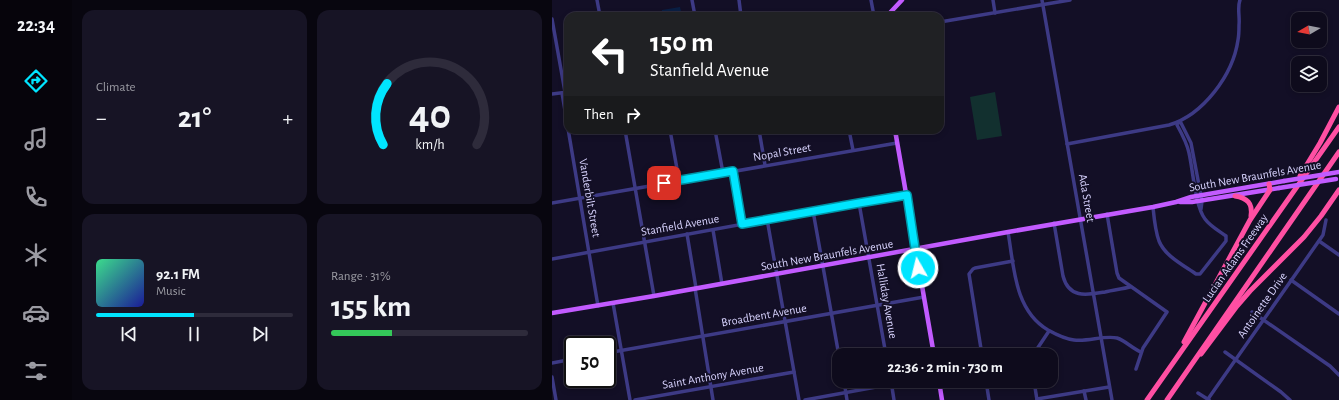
<!DOCTYPE html>
<meta charset="utf-8">
<style>
:root{--surface:#0e0b1c;--page:#171425;--text:#f1f3f6;--muted:#9b9ba3;--line:#2e2b3b;--accent:#00e5ff}
body{margin:0;font-family:"Alegreya Sans",sans-serif;background:var(--page);color:var(--text);height:100vh;display:flex;flex-direction:column;font-size:15px;white-space:nowrap}
*{box-sizing:border-box;margin:0}
p{font-size:13px;color:var(--muted)}
.icon{flex:none;width:22px;height:22px;fill:none;stroke:currentColor;stroke-width:2;stroke-linecap:round;stroke-linejoin:round}
.map{position:relative;flex:1;overflow:hidden}
.panel{display:flex;flex-direction:column;gap:10px;padding:10px;background:#08060f;width:480px}
.panel>*{flex:none}
.hud{position:absolute;left:12px;top:12px;width:380px;height:122px;border-radius:12px;box-shadow:0 2px 6px #0003,0 0 0 1px var(--line);background:#202124;color:#fff;overflow:hidden}
.needle{width:26px;rotate:260deg}
.fabs{position:absolute;left:739px;top:12px;display:grid;gap:8px}
.fabs a{display:grid;place-items:center;width:36px;height:36px;border-radius:8px;background:var(--surface);box-shadow:0 2px 6px #0003,0 0 0 1px var(--line);font-size:20px}
.speed{position:absolute;left:12px;top:336px;display:flex;gap:8px;font-size:20px;font-weight:700;text-align:center}
.speed>*{display:grid;place-content:center;width:52px;height:52px;border-radius:50%;background:var(--surface);box-shadow:0 2px 6px #0003,0 0 0 1px var(--line);line-height:1}
.speed .limit{border:2px solid #111;border-radius:6px;background:#fff;color:#111}
.pin{position:absolute;display:grid;place-items:center;width:34px;height:34px;color:#fff;margin:-17px;border-radius:8px;box-shadow:0 2px 6px #0006}
.me{position:absolute;width:44px;margin:-22px;rotate:352deg;stroke-linejoin:round;filter:drop-shadow(0 0 3px #0008)}
.turn{display:flex;align-items:center;gap:14px;height:84px;padding:0 20px;font-size:18px}
.turn .icon{width:52px;height:52px;stroke-width:2.5}
.turn b{display:block;font-size:28px;line-height:34px}
.then{display:flex;align-items:center;height:38px;padding:0 20px;background:#0003;gap:8px;font-size:15px}
.big{font-size:30px;font-weight:600;line-height:1.1}
.panel .card{flex:1;display:flex;flex-direction:column;justify-content:center;gap:6px;min-width:0;padding:0 14px;border-radius:12px;background:var(--page)}
.panel .dial{align-items:center;gap:0}
.dial svg{height:104px;overflow:visible;fill:none;stroke:var(--line);stroke-width:7;stroke-linecap:round;text-anchor:middle}
.dial text{fill:var(--text);stroke:none}
.song{display:flex;align-items:center;gap:12px}
.cover{width:48px;height:48px;border-radius:6px;background:linear-gradient(135deg,hsl(150 70% 55%),hsl(240 70% 35%))}
.played{height:4px;border-radius:2px;background:linear-gradient(90deg,var(--accent) 50%,var(--line) 50%)}
.keys{display:flex;justify-content:space-around;direction:ltr}
.heat{display:flex;justify-content:space-between;align-items:center;font-size:22px;direction:ltr}
.charge{height:6px;border-radius:3px;background:linear-gradient(90deg,#34c759 31%,var(--line) 0)}
.panel .tiles{flex:1;display:grid;gap:10px;grid-template-columns:repeat(2,1fr)}
.trip{position:absolute;left:280px;top:348px;width:226px;height:40px;border-radius:12px;background:var(--surface);box-shadow:0 2px 6px #0003,0 0 0 1px var(--line);font-weight:600;line-height:40px;text-align:center}
main{display:flex;flex:1;min-height:0}
.tab-bar{display:flex;flex-direction:column;width:72px;justify-content:space-around;align-items:center;background:#06040b;color:var(--muted)}
.tab-bar .icon{width:28px;height:28px}
.tab-bar .on{color:var(--accent)}
.tab-bar b{font-size:18px;color:var(--text)}
.map>svg:first-child{display:block}
.green{fill:#12302f}
.water{fill:#0a1f44}
.lines{fill:none;stroke-linecap:round;stroke-linejoin:round}
.minor{stroke:#3d3a85;stroke-width:3.5}
.major{stroke:#c25bff;stroke-width:4.5}
.highway{stroke:#ff4fa3;stroke-width:5}
.major-bridge{stroke:#c25bff;stroke-width:4.5}
.route-casing{stroke:#0095a6;stroke-width:10}
.route{stroke:#00e5ff;stroke-width:7}
.labels{text-anchor:middle;stroke-width:4;stroke-linejoin:round;paint-order:stroke}
.street-label{font-size:12px;fill:#d9d4ff;stroke:#130f26}
</style>
<main>
<nav class="tab-bar">
<b>22:34</b>
<svg class="icon on" aria-label="directions" viewBox="0 0 24 24"><path d="M12 3l9 9-9 9-9-9zM9 14v-3h6M13 9l2 2-2 2"/></svg>
<svg class="icon" aria-label="music" viewBox="0 0 24 24"><path d="M9 18V5l10-2v13"/><circle cx="6" cy="18" r="3"/><circle cx="16" cy="16" r="3"/></svg>
<svg class="icon" aria-label="phone" viewBox="0 0 24 24"><path d="M5 4h4l2 5-3 2q2 4 5 5l2-3 5 2v4C11 20 4 13 5 4z"/></svg>
<svg class="icon" aria-label="climate" viewBox="0 0 24 24"><path d="M12 3v18M4 7l16 10M4 17L20 7"/></svg>
<svg class="icon" aria-label="car" viewBox="0 0 24 24"><path d="M5 17H2v-5l4-1 3-4h7l3 4 3 1v5h-3M9 17h6M6 11h13"/><circle cx="7" cy="17" r="2"/><circle cx="17" cy="17" r="2"/></svg>
<svg class="icon" aria-label="filters" viewBox="0 0 24 24"><path d="M4 7h16M4 17h16"/><circle cx="9" cy="7" r="2"/><circle cx="15" cy="17" r="2"/></svg>
</nav>
<section class="panel">
<div class="tiles">
<div class="card"><p>Climate</p>
<div class="heat"><a>−</a><b class="big">21°</b><a>+</a></div>
</div>
<div class="card dial"><svg viewBox="0 0 100 80">
<path d="M14 69A42 42 0 1 1 86 69"/>
<path d="M14 69A42 42 0 0 1 17 22" stroke="#00e5ff"/>
<text x="50" y="56" font-size="32" font-weight="700">40</text>
<text x="50" y="72" font-size="11">km/h</text>
</svg></div>
<div class="card">
<div class="song"><i class="cover"></i><div><b>92.1 FM</b><p>Music</p></div></div>
<div class="played"></div>
<div class="keys"><svg class="icon" aria-label="previous" viewBox="0 0 24 24"><path d="M18 5L8 12l10 7zM5 5v14"/></svg><svg class="icon" aria-label="pause" viewBox="0 0 24 24"><path d="M8 5v14M16 5v14"/></svg><svg class="icon" aria-label="next" viewBox="0 0 24 24"><path d="M6 5l10 7-10 7zM19 5v14"/></svg></div>
</div>
<div class="card"><p>Range · 31%</p><b class="big">155 km</b><div class="charge"></div></div>
</div>
</section>
<div class="map">
<svg width="787" height="400" viewBox="0 0 787 400">
<rect width="100%" height="100%" fill="#130f26"/>
<path class="green" d="M 443,92 L 450,136 L 425,140 L 418,97 Z"/>
<path class="water" d="M 128,7 L 130,16 L 109,16 L 110,10 Z"/>
<g class="lines">
<g class="minor">
<path d="M 45,0 L 48,16"/>
<path d="M 140,0 L 143,16"/>
<path d="M 187,0 L 189,16"/>
<path d="M 319,0 L 322,16"/>
<path d="M 441,0 L 443,13"/>
<path d="M 490,0 L 560,400"/>
<path d="M 0,19 L 13,92"/>
<path d="M 388,22 L 518,0"/>
<path d="M 10,93 L 46,306"/>
<path d="M 0,94 L 16,92"/>
<path d="M 73,130 L 102,296"/>
<path d="M 118,130 L 127,180"/>
<path d="M 163,130 L 171,173"/>
<path d="M 207,130 L 213,165"/>
<path d="M 297,130 L 301,150"/>
<path d="M 515,144 L 617,125 C 651,115 681,75 686,40 C 687,35 687,30 687,25 C 688,17 685,7 688,0"/>
<path d="M 181,171 L 190,224"/>
<path d="M 0,203 L 345,143"/>
<path d="M 307,203 L 334,355"/>
<path d="M 601,207 C 602,217 603,230 607,241 C 613,256 631,265 644,274 L 648,274 L 674,241 L 674,236 C 667,231 658,226 653,219 C 643,206 641,170 637,153 C 635,143 630,134 625,125 L 626,122 L 629,123 L 639,143 L 650,201 L 649,209"/>
<path d="M 261,211 L 287,356"/>
<path d="M 555,214 L 565,273 L 567,278 L 615,312 L 591,348 L 584,369"/>
<path d="M 215,219 L 247,400"/>
<path d="M 502,223 L 511,276 C 517,299 535,295 553,292 C 561,290 570,289 578,287"/>
<path d="M 161,230 L 170,284"/>
<path d="M 456,232 C 462,266 462,310 496,330 C 505,335 513,339 522,340 C 536,342 552,335 565,338 C 574,341 581,349 589,352"/>
<path d="M 135,234 L 144,288"/>
<path d="M 767,241 L 787,255"/>
<path d="M 0,259 L 307,203 L 355,195"/>
<path d="M 739,280 L 787,314"/>
<path d="M 143,288 L 161,400"/>
<path d="M 61,303 L 78,400"/>
<path d="M 700,312 L 778,366 L 787,375"/>
<path d="M 673,352 L 729,392 L 738,400"/>
<path d="M 55,353 L 372,297"/>
<path d="M 430,355 L 417,274 L 421,269 L 423,268 L 461,261"/>
<path d="M 481,355 L 497,331"/>
<path d="M 0,363 L 21,359"/>
<path d="M 0,377 L 4,400"/>
<path d="M 292,381 L 295,400"/>
<path d="M 339,381 L 342,400"/>
<path d="M 434,381 L 437,400"/>
<path d="M 482,381 L 485,400"/>
<path d="M 532,391 L 534,400"/>
<path d="M 646,393 L 657,400"/>
<path d="M 485,399 L 557,387"/>
<path d="M 656,399 L 771,235 L 774,220"/>
<path d="M 83,400 L 242,372"/>
<path d="M 253,400 L 357,381"/>
</g>
<g class="major">
<path d="M 335,16 L 350,0"/>
<path d="M 343,130 L 382,355"/>
<path d="M 628,202 L 640,202 L 727,188"/>
<path d="M 0,313 L 102,296 L 456,232 L 601,207 L 624,202 L 639,197 L 732,181"/>
<path d="M 387,381 L 390,400"/>
</g>
<g class="highway">
<path d="M 748,176 L 768,143 L 787,107"/>
<path d="M 683,196 C 695,198 701,203 699,216"/>
<path d="M 632,342 L 698,220 L 718,190 L 717,184"/>
<path d="M 649,354 L 685,306 L 698,291 L 752,237 L 769,216 L 787,190"/>
<path d="M 595,400 L 787,127"/>
<path d="M 615,400 L 787,152"/>
</g>
<g class="major-bridge">
<path d="M 732,181 L 787,172"/>
<path d="M 727,188 L 784,179"/>
</g>
</g>
<g class="lines">
<defs>
<path id="route" d="M 112,183 L 181,171 L 190,224 L 307,203 L 355,195 L 366,268"/>
</defs>
<use href="#route" class="route-casing"/>
<use href="#route" class="route"/>
</g>
<g class="labels">
<g class="street-label">
<text transform="translate(230 152) rotate(-10)" y="4">Nopal Street</text>
<text transform="translate(703 176) rotate(-10)" y="4">South New Braunfels Avenue</text>
<text transform="translate(38 198) rotate(80)" y="4">Vanderbilt Street</text>
<text transform="translate(535 198) rotate(80)" y="4">Ada Street</text>
<text transform="translate(128 225) rotate(-10)" y="4">Stanfield Avenue</text>
<text transform="translate(275 255) rotate(-10)" y="4">South New Braunfels Avenue</text>
<text transform="translate(683 258) rotate(-55)" y="4">Lucian Adams Freeway</text>
<text transform="translate(335 301) rotate(80)" y="4">Halliday Avenue</text>
<text transform="translate(710 305) rotate(-55)" y="4">Antoinette Drive</text>
<text transform="translate(212 315) rotate(-10)" y="4">Broadbent Avenue</text>
<text transform="translate(161 376) rotate(-10)" y="4">Saint Anthony Avenue</text>
</g>
</g>
</svg>
<div class="fabs">
<a><svg class="needle" viewBox="-14 -14 28 28"><path d="M0-13l5 13h-10z" fill="#e53935"/><path d="M0 13l5-13h-10z" fill="#9b9ba3"/></svg></a>
<a><svg class="icon" aria-label="layers" viewBox="0 0 24 24"><path d="M12 4l9 5-9 5-9-5zM3 14l9 5 9-5"/></svg></a>
</div>
<div class="speed"><div class="limit">50</div></div>
<div class="pin" style="left:112px;top:183px;background:#d93025"><svg class="icon" aria-label="arrive" viewBox="0 0 24 24"><path d="M6 21V4h12l-3 4 3 4H6"/></svg></div>
<svg class="me" style="left:366px;top:268px" viewBox="-20 -20 40 40"><circle r="17" fill="#00e5ff" stroke="#fff" stroke-width="3"/><path d="M0-11L8 9 0 5-8 9z" fill="#fff"/></svg>
<div class="trip">22:36 · 2 min · 730 m</div>
<div class="hud">
<div class="turn"><svg class="icon" aria-label="left" viewBox="0 0 24 24"><path d="M17 20v-9H6M10 6l-5 5 5 5"/></svg><div><b>150 m</b>Stanfield Avenue</div></div>
<div class="then">Then<svg class="icon" aria-label="right" viewBox="0 0 24 24"><path d="M7 20v-9h11M14 6l5 5-5 5"/></svg></div>
</div>
</div>
</main>
